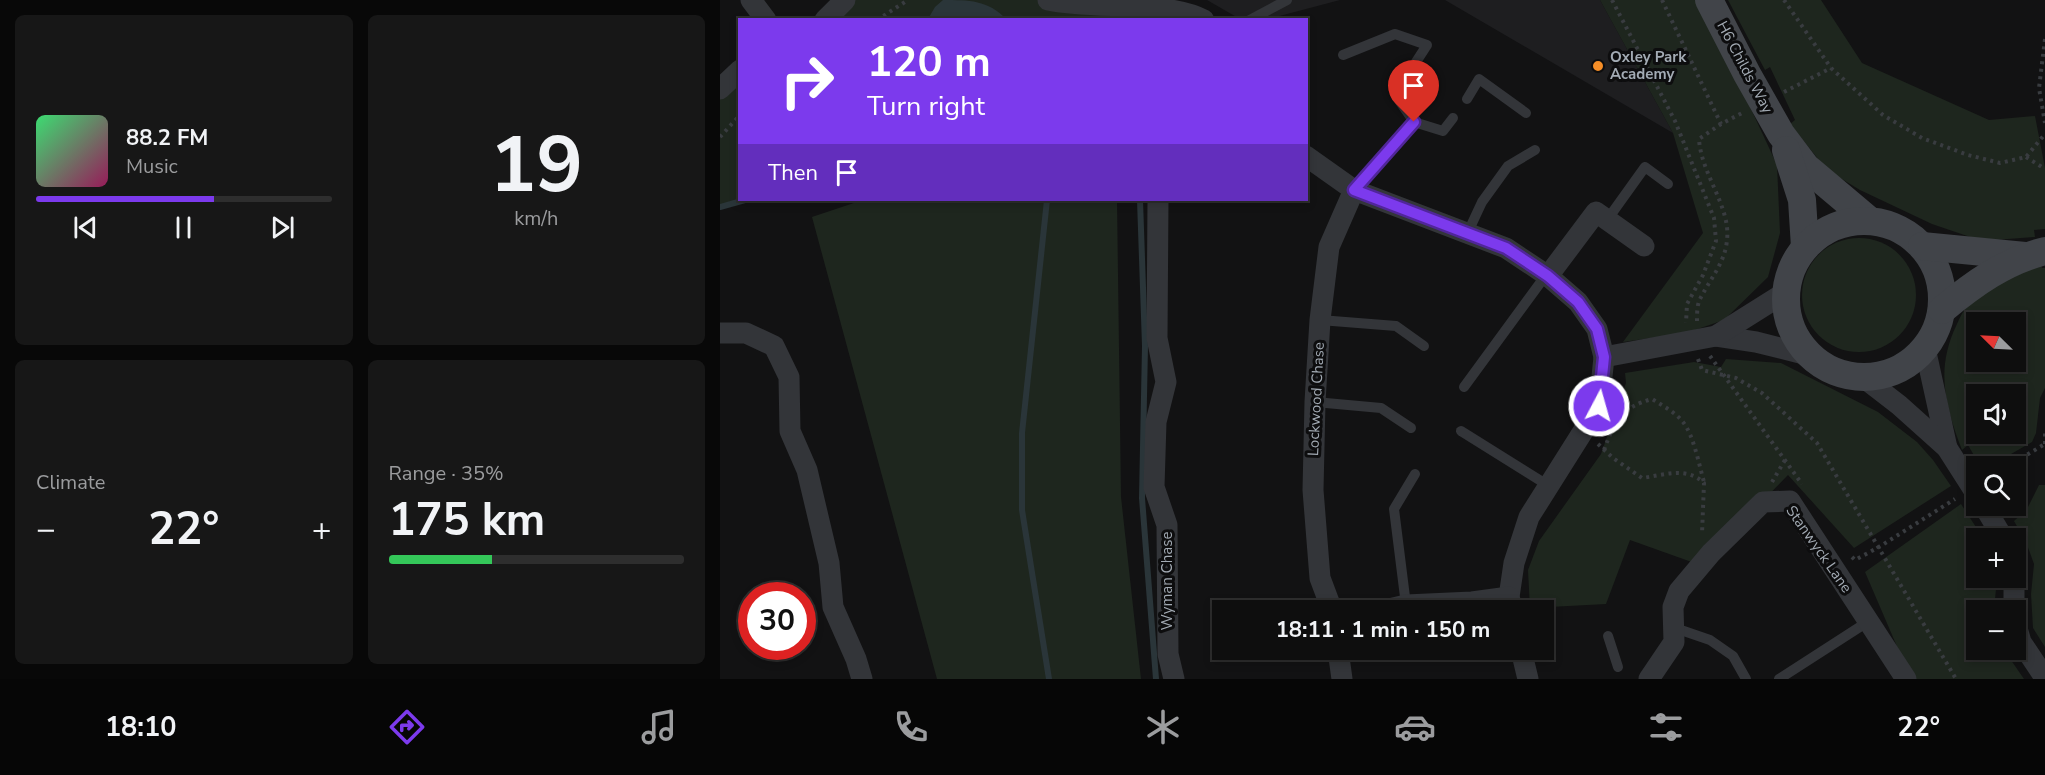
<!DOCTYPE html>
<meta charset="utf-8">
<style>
:root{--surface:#0e0e0e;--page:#171717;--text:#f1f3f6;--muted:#9b9c9e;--line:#2e2e2e;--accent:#7c3aed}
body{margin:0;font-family:"Nunito Sans",sans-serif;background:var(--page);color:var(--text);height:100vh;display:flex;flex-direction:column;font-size:22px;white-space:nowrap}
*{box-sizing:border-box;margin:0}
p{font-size:20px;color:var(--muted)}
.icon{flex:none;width:33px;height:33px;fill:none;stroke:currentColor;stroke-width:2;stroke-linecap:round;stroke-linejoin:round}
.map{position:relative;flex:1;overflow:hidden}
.details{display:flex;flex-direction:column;gap:15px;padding:15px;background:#080808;width:720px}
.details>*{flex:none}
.hud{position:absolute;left:18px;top:18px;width:570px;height:183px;border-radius:0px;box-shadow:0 3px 9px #0003,0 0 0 2px var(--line);background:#7c3aed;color:#fff;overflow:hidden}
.needle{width:39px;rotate:294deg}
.buttons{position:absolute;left:1246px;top:312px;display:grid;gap:12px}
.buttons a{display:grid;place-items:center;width:60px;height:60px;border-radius:0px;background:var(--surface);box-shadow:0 3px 9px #0003,0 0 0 2px var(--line);font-size:30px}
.speed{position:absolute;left:18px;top:582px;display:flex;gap:12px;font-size:30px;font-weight:700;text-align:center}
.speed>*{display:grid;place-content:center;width:78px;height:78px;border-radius:50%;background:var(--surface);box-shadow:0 3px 9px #0003,0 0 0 2px var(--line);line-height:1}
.speed .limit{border:9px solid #d22;background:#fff;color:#111}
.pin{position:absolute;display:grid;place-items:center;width:51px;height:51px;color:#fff;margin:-62px -26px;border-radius:50% 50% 50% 0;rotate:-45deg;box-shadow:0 0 6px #0007}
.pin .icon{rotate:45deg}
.me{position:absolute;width:66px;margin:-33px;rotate:6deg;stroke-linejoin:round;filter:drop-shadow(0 0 4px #0008)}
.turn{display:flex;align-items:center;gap:21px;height:126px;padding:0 30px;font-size:27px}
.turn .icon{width:78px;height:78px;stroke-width:2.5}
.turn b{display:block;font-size:42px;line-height:51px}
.then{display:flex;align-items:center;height:57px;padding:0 30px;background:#0003;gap:12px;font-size:22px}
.big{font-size:45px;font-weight:700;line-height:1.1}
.details .widget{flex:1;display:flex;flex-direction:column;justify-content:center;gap:9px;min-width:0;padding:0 21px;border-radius:9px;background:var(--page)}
.details .dial{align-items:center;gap:0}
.dial b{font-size:78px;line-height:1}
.song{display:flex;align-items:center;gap:18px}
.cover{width:72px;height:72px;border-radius:9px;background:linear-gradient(135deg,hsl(140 70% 55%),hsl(330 70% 35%))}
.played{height:6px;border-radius:3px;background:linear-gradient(90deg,var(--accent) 60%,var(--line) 60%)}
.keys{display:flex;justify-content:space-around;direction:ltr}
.heat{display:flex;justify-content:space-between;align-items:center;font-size:33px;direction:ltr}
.charge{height:9px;border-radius:4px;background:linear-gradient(90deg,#34c759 35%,var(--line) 0)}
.details .tiles{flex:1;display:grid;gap:15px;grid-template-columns:repeat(2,1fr)}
.trip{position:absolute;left:492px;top:600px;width:342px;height:60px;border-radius:0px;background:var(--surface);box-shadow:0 3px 9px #0003,0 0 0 2px var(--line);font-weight:700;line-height:60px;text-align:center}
.tabs{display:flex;height:96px;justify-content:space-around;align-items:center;background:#060606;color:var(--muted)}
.tabs .icon{width:42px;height:42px}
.tabs .active{color:var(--accent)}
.tabs b{font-size:27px;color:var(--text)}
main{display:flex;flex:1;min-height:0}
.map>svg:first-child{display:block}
.built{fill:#1e1e20}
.green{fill:#1e261e;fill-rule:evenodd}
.water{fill:#2a3539}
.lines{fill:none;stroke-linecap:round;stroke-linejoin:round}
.stream{stroke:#2a3539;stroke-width:6}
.path{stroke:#393c40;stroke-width:4;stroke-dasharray:3 4.5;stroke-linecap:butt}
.lane{stroke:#333539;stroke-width:10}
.street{stroke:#333539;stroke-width:21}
.secondary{stroke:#414449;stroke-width:28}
.route-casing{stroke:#51269a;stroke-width:15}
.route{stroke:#7c3aed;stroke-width:10}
.poi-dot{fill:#f68e27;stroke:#0d0d0e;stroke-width:2}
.labels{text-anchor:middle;stroke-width:6;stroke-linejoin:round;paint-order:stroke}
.poi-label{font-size:15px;font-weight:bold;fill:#a3abb4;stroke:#0d0d0e;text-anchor:start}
.street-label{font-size:15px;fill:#a3abb4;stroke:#0d0d0e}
</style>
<main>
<section class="details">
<div class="tiles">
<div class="widget">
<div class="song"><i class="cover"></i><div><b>88.2 FM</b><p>Music</p></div></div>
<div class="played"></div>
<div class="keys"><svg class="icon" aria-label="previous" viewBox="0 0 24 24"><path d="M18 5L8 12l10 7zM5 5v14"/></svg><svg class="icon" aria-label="pause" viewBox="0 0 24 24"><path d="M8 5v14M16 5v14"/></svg><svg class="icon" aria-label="next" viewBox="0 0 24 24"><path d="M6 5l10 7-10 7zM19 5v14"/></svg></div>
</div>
<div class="widget dial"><b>19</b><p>km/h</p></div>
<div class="widget"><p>Climate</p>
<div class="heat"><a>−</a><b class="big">22°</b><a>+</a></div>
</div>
<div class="widget"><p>Range · 35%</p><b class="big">175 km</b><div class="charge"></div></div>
</div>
</section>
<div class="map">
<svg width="1325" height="679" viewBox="0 0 1325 679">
<rect width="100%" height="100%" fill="#121213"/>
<g class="built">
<path d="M 487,0 L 620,0 L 544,20 L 520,19 Z"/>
<path d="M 725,0 L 880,0 L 953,133 Z"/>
</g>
<g class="green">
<path d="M 125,0 L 387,0 L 476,20 L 105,20 Z"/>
<path d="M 880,0 L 978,0 L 986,12 L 1057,165 L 1060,233 L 1048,277 L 1004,320 L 966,333 L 903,342 L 983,233 L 953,133 Z"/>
<path d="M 1008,0 L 1101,0 L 1142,63 L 1269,120 L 1315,116 L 1325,168 L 1325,229 L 1314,230 L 1315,237 L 1262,241 L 1212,224 L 1140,190 L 1107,170 L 1070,124 L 1075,120 L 1050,67 L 1045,70 Z"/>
<path d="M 19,70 L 20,200 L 25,200 L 0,207 L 0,89 Z"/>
<path d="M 143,200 L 397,200 L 401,497 L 421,679 L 217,679 L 92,217 Z"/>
<circle cx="1139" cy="295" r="57"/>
<path d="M 1320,261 L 1322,268 L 1325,268 L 1325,388 L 1320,398 L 1316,433 L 1312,442 L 1270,466 L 1260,466 L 1248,445 L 1242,450 C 1225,405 1215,369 1237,324 C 1242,312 1251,298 1262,291 C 1279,279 1301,271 1320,261 ZM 1257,322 L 1296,322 L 1296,362 L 1257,362 ZM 1257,394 L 1296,394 L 1296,434 L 1257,434 Z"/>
<path d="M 1006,359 L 1061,363 L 1158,412 L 1197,442 L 1213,460 L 1231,486 L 1134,548 L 1068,475 L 980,565 L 910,540 L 886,604 L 810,608 L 808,570 L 819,541 L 881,454 L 906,383 L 905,373 L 974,362 L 1001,367 Z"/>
<path d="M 1319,485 L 1325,485 L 1325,647 L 1313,628 L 1311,594 L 1314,564 L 1306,542 L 1294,521 L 1307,509 Z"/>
<path d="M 1241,504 L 1263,538 L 1257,538 L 1257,578 L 1277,578 L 1274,610 L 1257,610 L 1257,650 L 1284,650 L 1304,679 L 1191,679 L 1145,572 Z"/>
</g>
<path class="water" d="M 223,0 C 249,0 268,0 286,19 L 208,19 L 215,7 Z"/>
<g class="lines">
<g class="stream">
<path d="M 327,200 L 302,433 L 302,510 L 329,679"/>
<path d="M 420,200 L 425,346 L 422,498 L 436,679"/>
<path d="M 0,207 L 25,200"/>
</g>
<g class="path">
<path d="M 892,0 L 955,121 L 994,218 L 996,241 L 983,275 L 967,304 L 966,323"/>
<path d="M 942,0 L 1001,124"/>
<path d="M 1064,0 L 1111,68 L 1163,115 L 1202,138 L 1248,155 L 1280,163 L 1306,157 L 1325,134"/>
<path d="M 157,20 L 188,0"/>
<path d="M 1325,39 L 1319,88 L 1325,123"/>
<path d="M 1064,92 L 1111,68"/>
<path d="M 0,137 L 20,115"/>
<path d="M 1306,157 L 1325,169"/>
<path d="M 977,321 C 977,314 977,305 980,299 C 990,279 1005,263 1007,240 C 1011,207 981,174 979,139 L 1001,124 L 1022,113"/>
<path d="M 990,356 L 1082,484"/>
<path d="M 978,359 L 982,370 L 1016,378 L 1042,393 L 1097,443 L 1236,679"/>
<path d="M 878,444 L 893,458 L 922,478 C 944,475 966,466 984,483 L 982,534"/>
<path d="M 1325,444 L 1325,432"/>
<path d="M 884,450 C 894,422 902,407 932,399 C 943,406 955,412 963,422 C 974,436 979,465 984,482"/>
<path d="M 1288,466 L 1325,444"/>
<path d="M 1052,482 L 1065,460"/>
<path d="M 1132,557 L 1135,560 L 1159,547 L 1235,499"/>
</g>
<g class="lane">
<path d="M 530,20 L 567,0"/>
<path d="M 623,55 L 675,34 L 707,45 L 696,62"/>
<path d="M 684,81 L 676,96 L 694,122 L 723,131 L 733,118"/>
<path d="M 747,99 L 759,79 L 806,113"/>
<path d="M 634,190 L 694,122"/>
<path d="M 887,220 L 925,167 L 948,184"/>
<path d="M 748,232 L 762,202 L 788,166 L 815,150"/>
<path d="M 600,320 L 676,326 L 704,346"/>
<path d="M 744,387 L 826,275"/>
<path d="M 595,402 L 661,408 L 691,428"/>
<path d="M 741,431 L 829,486"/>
<path d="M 686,605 L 674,509 L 695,474"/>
<path d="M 955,628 L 990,640 L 1013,656 L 1026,679"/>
<path d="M 888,636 L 898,667"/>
<path d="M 1059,679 L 1149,621"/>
</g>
<g class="street">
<path d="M 31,0 L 46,20"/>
<path d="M 328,0 C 374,10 446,0 484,20"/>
<path d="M 105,20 L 125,0"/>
<path d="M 0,89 L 20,70"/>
<path d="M 586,156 L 634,190 L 786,248 L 828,276 L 858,302 L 877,329 L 884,357 L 879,406 L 809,517 L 794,563 L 789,597 L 793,610"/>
<path d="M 438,200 L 437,338 L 446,382 L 436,422 L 434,487 L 447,525 L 448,654 L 454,679"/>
<path d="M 828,276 L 876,212 L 924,246"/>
<path d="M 0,333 L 26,333 L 54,346 L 69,377 L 70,431 L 87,470 L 109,563 L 113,607 L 136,659 L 142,679"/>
<path d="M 996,336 L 1036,342 L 1088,355"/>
<path d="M 1205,348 L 1227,448"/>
<path d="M 884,357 L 996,336 L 1066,292"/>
<path d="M 1144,378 L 1179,405 L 1227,448 L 1257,495"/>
<path d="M 1264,506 L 1283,538"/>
<path d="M 612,610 L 600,578 L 593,490 L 595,402 L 600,320 L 609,247 L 634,190"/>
<path d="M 665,610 L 686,605 L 752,602 L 789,597"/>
<path d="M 1294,610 L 1294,578"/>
<path d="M 1296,625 L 1301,642 L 1325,678"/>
<path d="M 618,650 L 622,679"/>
<path d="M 801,650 L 808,679"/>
<path d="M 929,679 L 954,642 L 953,607 L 959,591 L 991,553 L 1043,502 L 1070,501 L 1186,679"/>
</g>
<g class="secondary">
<path d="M 989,0 L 1027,74 L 1061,134 L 1086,167 L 1150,221"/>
<path d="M 1066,150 L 1082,200 L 1085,247"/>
<circle cx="1144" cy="299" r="78"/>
<path d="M 1202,246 L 1305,256"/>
<path d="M 1222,310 C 1253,284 1285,261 1325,251"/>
</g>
</g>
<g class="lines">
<defs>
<path id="route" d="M 694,122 L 634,190 L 786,248 L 828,276 L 858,302 L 877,329 L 884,357 L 879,406"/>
</defs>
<use href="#route" class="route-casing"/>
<use href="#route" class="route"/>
</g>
<circle class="poi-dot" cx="878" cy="66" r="6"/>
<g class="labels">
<g class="poi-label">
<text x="890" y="62">Oxley Park<tspan x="890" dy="17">Academy</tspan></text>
</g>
<g class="street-label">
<text transform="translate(1025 67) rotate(62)" y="5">H6 Childs Way</text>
<text transform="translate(596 399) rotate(-87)" y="5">Lockwood Chase</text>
<text transform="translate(1099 549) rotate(55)" y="5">Stanwyck Lane</text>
<text transform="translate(447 581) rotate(-90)" y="5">Wyman Chase</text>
</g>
</g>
</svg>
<div class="buttons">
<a><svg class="needle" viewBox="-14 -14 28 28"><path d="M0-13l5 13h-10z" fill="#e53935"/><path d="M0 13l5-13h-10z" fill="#9b9c9e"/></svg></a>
<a><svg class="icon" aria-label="sound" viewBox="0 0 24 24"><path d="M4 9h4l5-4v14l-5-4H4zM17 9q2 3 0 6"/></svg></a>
<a><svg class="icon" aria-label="search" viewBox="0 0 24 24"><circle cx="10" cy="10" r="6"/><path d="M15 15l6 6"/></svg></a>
<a>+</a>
<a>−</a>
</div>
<div class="speed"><div class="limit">30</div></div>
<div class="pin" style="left:694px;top:122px;background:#d93025"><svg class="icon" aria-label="arrive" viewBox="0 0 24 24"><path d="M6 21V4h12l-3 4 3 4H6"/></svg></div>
<svg class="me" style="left:879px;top:406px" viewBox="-20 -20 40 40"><circle r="17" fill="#7c3aed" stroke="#fff" stroke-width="3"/><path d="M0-11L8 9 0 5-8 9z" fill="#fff"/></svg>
<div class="trip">18:11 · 1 min · 150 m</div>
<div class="hud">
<div class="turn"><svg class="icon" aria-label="right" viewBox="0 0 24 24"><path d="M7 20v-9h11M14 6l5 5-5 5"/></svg><div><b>120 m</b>Turn right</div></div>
<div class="then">Then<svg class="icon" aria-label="arrive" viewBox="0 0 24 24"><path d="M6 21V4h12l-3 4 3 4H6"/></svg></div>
</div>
</div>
</main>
<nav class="tabs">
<b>18:10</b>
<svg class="icon active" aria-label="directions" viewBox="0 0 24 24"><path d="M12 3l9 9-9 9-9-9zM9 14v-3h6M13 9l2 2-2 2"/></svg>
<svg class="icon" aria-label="music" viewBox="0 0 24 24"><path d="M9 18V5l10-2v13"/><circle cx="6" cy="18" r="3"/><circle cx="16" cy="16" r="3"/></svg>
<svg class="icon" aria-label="phone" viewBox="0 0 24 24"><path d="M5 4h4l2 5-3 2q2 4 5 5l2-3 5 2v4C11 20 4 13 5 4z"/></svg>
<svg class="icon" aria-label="climate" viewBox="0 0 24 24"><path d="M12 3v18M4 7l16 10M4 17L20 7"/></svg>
<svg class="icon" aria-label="car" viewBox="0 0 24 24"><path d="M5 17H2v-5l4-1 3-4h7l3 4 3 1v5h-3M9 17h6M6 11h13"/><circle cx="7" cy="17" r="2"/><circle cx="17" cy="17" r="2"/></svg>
<svg class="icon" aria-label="filters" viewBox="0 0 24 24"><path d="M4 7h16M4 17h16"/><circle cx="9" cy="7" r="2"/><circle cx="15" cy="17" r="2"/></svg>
<b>22°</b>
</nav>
